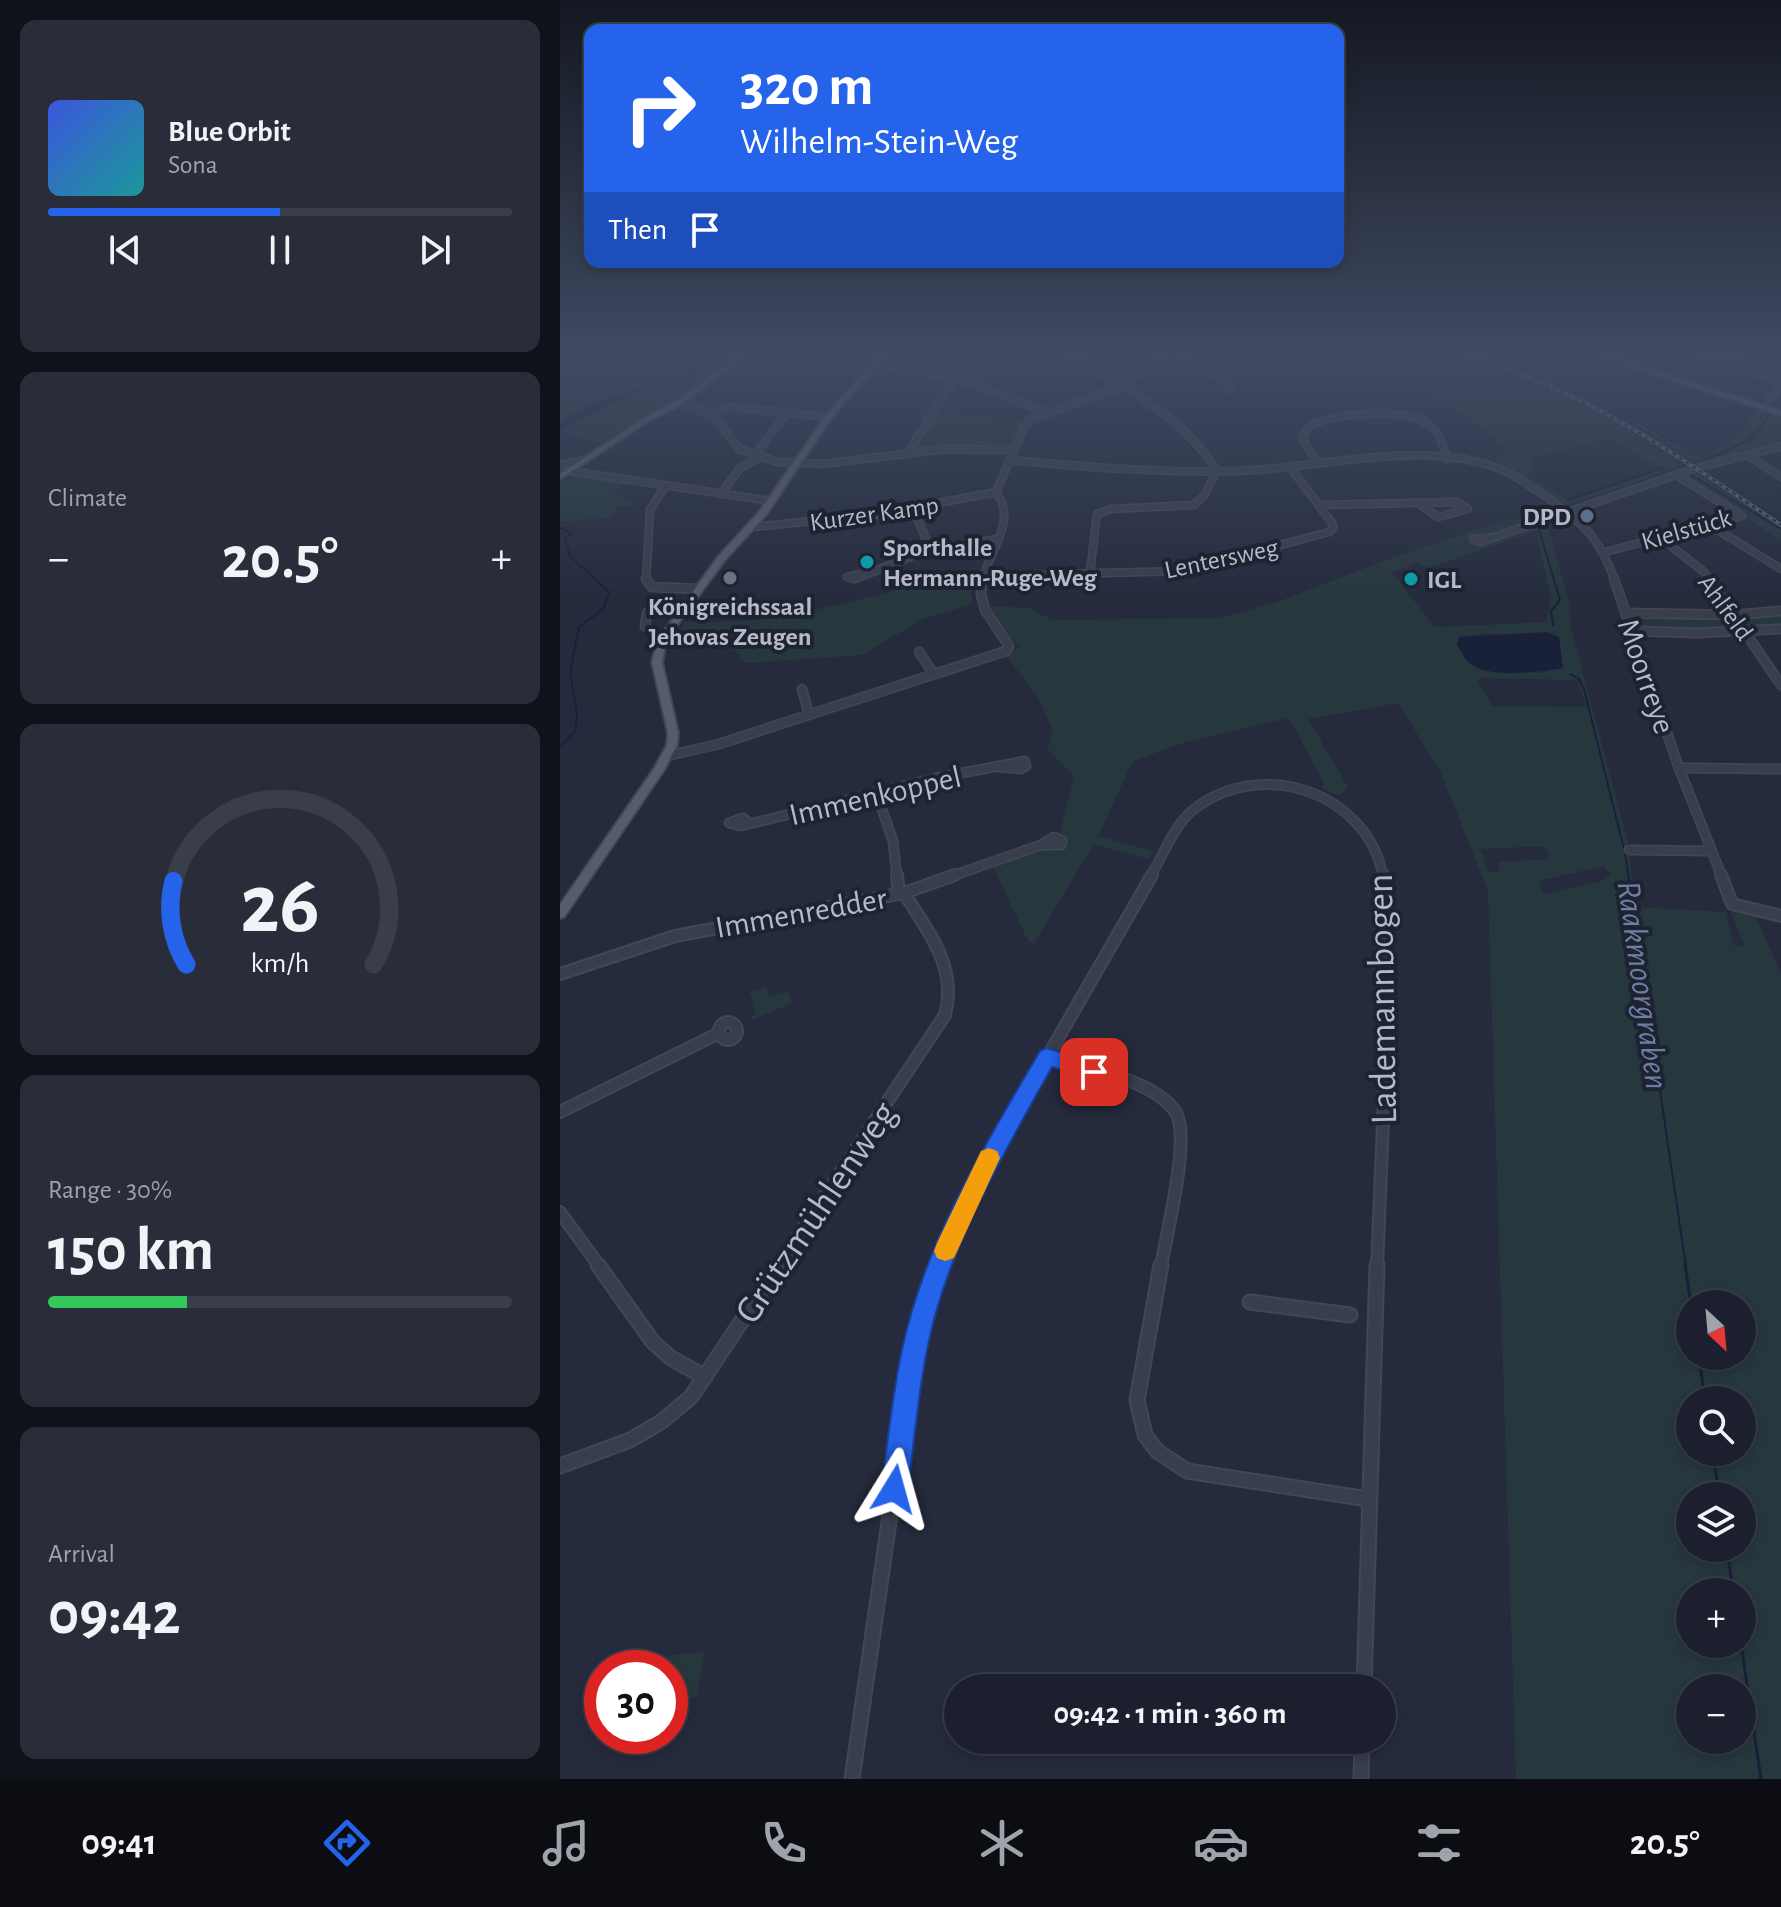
<!DOCTYPE html>
<meta charset="utf-8">
<style>
:root{--surface:#1c202e;--page:#292d3a;--text:#f1f3f6;--muted:#a0a3aa;--line:#3a3e4a;--accent:#2563eb}
body{margin:0;font-family:"Alegreya Sans",sans-serif;background:var(--page);color:var(--text);height:100vh;display:flex;flex-direction:column;font-size:30px;white-space:nowrap}
*{box-sizing:border-box;margin:0}
p{font-size:26px;color:var(--muted)}
.icon{flex:none;width:44px;height:44px;fill:none;stroke:currentColor;stroke-width:2;stroke-linecap:round;stroke-linejoin:round}
.map{position:relative;flex:1;overflow:hidden}
.drawer{display:flex;flex-direction:column;gap:20px;padding:20px;background:#0f1219;width:560px}
.drawer>*{flex:none}
.guide{position:absolute;left:24px;top:24px;width:760px;height:244px;border-radius:16px;box-shadow:0 4px 12px #0003,0 0 0 2px var(--line);background:#2563eb;color:#fff;overflow:hidden}
.needle{width:52px;rotate:154deg}
.controls{position:absolute;left:1116px;top:1290px;display:grid;gap:16px}
.controls a{display:grid;place-items:center;width:80px;height:80px;border-radius:50%;background:var(--surface);box-shadow:0 4px 12px #0003,0 0 0 2px var(--line);font-size:40px}
.speed{position:absolute;left:24px;top:1650px;display:flex;gap:16px;font-size:40px;font-weight:700;text-align:center}
.speed>*{display:grid;place-content:center;width:104px;height:104px;border-radius:50%;background:var(--surface);box-shadow:0 4px 12px #0003,0 0 0 2px var(--line);line-height:1}
.speed .limit{border:12px solid #d22;background:#fff;color:#111}
.pin{position:absolute;display:grid;place-items:center;width:68px;height:68px;color:#fff;margin:-34px;border-radius:16px;box-shadow:0 4px 12px #0006}
.me{position:absolute;width:88px;margin:-44px;rotate:8deg;stroke-linejoin:round;filter:drop-shadow(0 0 6px #0008)}
.turn{display:flex;align-items:center;gap:28px;height:168px;padding:0 24px;font-size:36px}
.turn .icon{width:104px;height:104px;stroke-width:2.5}
.turn b{display:block;font-size:56px;line-height:68px}
.then{display:flex;align-items:center;height:76px;padding:0 24px;background:#0003;gap:16px;font-size:30px}
.big{font-size:60px;font-weight:700;line-height:1.1}
.drawer .card{flex:1;display:flex;flex-direction:column;justify-content:center;gap:12px;min-width:0;padding:0 28px;border-radius:16px;background:var(--page)}
.drawer .dial{align-items:center;gap:0}
.dial svg{height:208px;overflow:visible;fill:none;stroke:var(--line);stroke-width:7;stroke-linecap:round;text-anchor:middle}
.dial text{fill:var(--text);stroke:none}
.song{display:flex;align-items:center;gap:24px}
.cover{width:96px;height:96px;border-radius:12px;background:linear-gradient(135deg,hsl(230 70% 55%),hsl(180 70% 35%))}
.played{height:8px;border-radius:4px;background:linear-gradient(90deg,var(--accent) 50%,var(--line) 50%)}
.keys{display:flex;justify-content:space-around;direction:ltr}
.heat{display:flex;justify-content:space-between;align-items:center;font-size:44px;direction:ltr}
.charge{height:12px;border-radius:6px;background:linear-gradient(90deg,#34c759 30%,var(--line) 0)}
.trip{position:absolute;left:384px;top:1674px;width:452px;height:80px;border-radius:40px;background:var(--surface);box-shadow:0 4px 12px #0003,0 0 0 2px var(--line);font-weight:700;line-height:80px;text-align:center}
.tabs{display:flex;height:128px;justify-content:space-around;align-items:center;background:#0b0d12;color:var(--muted)}
.tabs .icon{width:56px;height:56px}
.tabs .selected{color:var(--accent)}
.tabs b{font-size:36px;color:var(--text)}
main{display:flex;flex:1;min-height:0}
.map>svg:first-child{display:block}
.green{fill:#27373e;fill-rule:evenodd}
.water{fill:#19213a}
.lines{fill:none;stroke-linecap:round;stroke-linejoin:round}
.stream-far1{stroke:#19213a;stroke-width:2}
.stream{stroke:#19213a;stroke-width:3}
.minor-far3-casing{stroke:#424756;stroke-width:9}
.minor-far2-casing{stroke:#424756;stroke-width:11}
.minor-far1-casing{stroke:#424756;stroke-width:14}
.minor-casing{stroke:#424756;stroke-width:17}
.major-casing{stroke:#424756;stroke-width:4}
.minor-far3{stroke:#393e4d;stroke-width:6}
.minor-far2{stroke:#393e4d;stroke-width:8}
.minor-far1{stroke:#393e4d;stroke-width:10}
.minor{stroke:#393e4d;stroke-width:13}
.major{fill:#575c6d;fill-rule:evenodd}
.rail-casing{stroke:#5b6174;stroke-width:4}
.rail{stroke:#1e2332;stroke-width:2;stroke-dasharray:4;stroke-linecap:butt}
.route{fill:#2563eb;stroke:#184099;stroke-width:2}
.slow{fill:#f59e0b}
.service-dot{fill:#5c6f8a;stroke:#1e2332;stroke-width:3}
.culture-dot{fill:#0f9aa8;stroke:#1e2332;stroke-width:3}
.worship-dot{fill:#6b7280;stroke:#1e2332;stroke-width:3}
.labels{text-anchor:middle;stroke-width:8;stroke-linejoin:round;paint-order:stroke}
.far-street-label{font-size:26px;fill:#b5b9c8;stroke:#1e2332}
.far-poi-label{font-size:26px;font-weight:bold;fill:#b5b9c8;stroke:#1e2332;text-anchor:start}
.street-label{font-size:32px;fill:#b5b9c8;stroke:#1e2332}
.water-label{font-size:34px;font-style:italic;fill:#6f7da5;stroke:#1e2332}
.near-street-label{font-size:38px;fill:#b5b9c8;stroke:#1e2332}
</style>
<main>
<section class="drawer">
<div class="card">
<div class="song"><i class="cover"></i><div><b>Blue Orbit</b><p>Sona</p></div></div>
<div class="played"></div>
<div class="keys"><svg class="icon" aria-label="previous" viewBox="0 0 24 24"><path d="M18 5L8 12l10 7zM5 5v14"/></svg><svg class="icon" aria-label="pause" viewBox="0 0 24 24"><path d="M8 5v14M16 5v14"/></svg><svg class="icon" aria-label="next" viewBox="0 0 24 24"><path d="M6 5l10 7-10 7zM19 5v14"/></svg></div>
</div>
<div class="card"><p>Climate</p>
<div class="heat"><a>−</a><b class="big">20.5°</b><a>+</a></div>
</div>
<div class="card dial"><svg viewBox="0 0 100 80">
<path d="M14 69A42 42 0 1 1 86 69"/>
<path d="M14 69A42 42 0 0 1 9 37" stroke="#2563eb"/>
<text x="50" y="56" font-size="32" font-weight="700">26</text>
<text x="50" y="72" font-size="11">km/h</text>
</svg></div>
<div class="card"><p>Range · 30%</p><b class="big">150 km</b><div class="charge"></div></div>
<div class="card"><p>Arrival</p><b class="big">09:42</b></div>
</section>
<div class="map">
<svg width="1221" height="1779" viewBox="0 0 1221 1779">
<rect width="100%" height="100%" fill="#252b3d"/>
<g class="green">
<path d="M 0,354 L 150,354 L 152,360 L 161,363 L 148,378 L 42,443 L 0,431 Z"/>
<path d="M 648,354 L 889,354 C 932,362 975,373 1013,394 C 1051,414 1088,444 1121,465 L 1065,486 L 1058,482 L 1100,467 L 1050,438 L 974,457 L 971,464 L 974,469 L 966,475 L 1006,499 L 1055,483 L 1062,487 L 1009,504 L 1003,503 L 958,473 L 939,464 L 936,456 L 952,452 C 893,399 796,344 715,363 L 705,357 L 684,361 Z"/>
<path d="M 906,354 L 946,354 L 951,356 L 946,359 C 1018,380 1081,420 1144,461 L 1136,462 C 1063,416 991,370 906,354 Z"/>
<path d="M 765,363 L 816,372 L 803,390 L 779,386 L 745,389 L 747,382 Z"/>
<path d="M 1198,410 L 1221,418 L 1221,441 L 1157,458 L 1149,456 L 1147,453 L 1169,442 L 1190,423 L 1186,419 Z"/>
<path d="M 377,411 L 461,422 L 451,446 L 354,448 Z"/>
<path d="M 1133,472 L 1221,526 L 1221,540 L 1185,517 L 1180,509 L 1125,478 Z"/>
<path d="M 18,475 L 67,481 L 53,493 L 74,505 L 55,507 L 53,517 L 0,522 L 0,483 Z"/>
<path d="M 948,519 L 973,520 L 976,527 L 987,524 L 1009,602 L 1011,628 L 1068,842 L 1075,907 L 1166,912 L 1173,945 L 1185,947 L 1171,912 L 1195,915 L 1221,974 L 1221,1779 L 956,1779 L 928,891 L 880,771 L 838,703 L 748,719 L 788,787 L 779,796 L 761,788 L 764,783 L 729,718 L 625,742 L 573,761 L 538,836 L 593,851 L 588,859 L 534,844 L 474,943 L 468,941 L 432,865 L 499,836 L 514,777 L 487,748 L 493,731 L 479,699 L 445,654 L 459,648 L 426,606 L 468,608 L 493,620 L 659,618 L 714,603 L 840,555 ZM 976,531 L 991,599 L 986,622 L 875,627 L 832,573 L 857,563 L 868,568 ZM 936,633 L 1002,668 L 977,673 L 899,637 ZM 922,678 L 1018,680 L 1026,707 L 932,706 L 917,679 ZM 985,846 L 990,859 L 938,862 L 940,871 L 928,872 L 920,849 ZM 1044,866 L 1051,875 L 1039,882 L 984,894 L 979,881 ZM 1130,1304 L 1182,1304 L 1182,1356 L 1130,1356 ZM 1130,1400 L 1182,1400 L 1182,1452 L 1130,1452 ZM 1130,1496 L 1182,1496 L 1182,1548 L 1130,1548 ZM 1130,1592 L 1182,1592 L 1182,1644 L 1130,1644 ZM 1130,1688 L 1182,1688 L 1182,1740 L 1130,1740 Z"/>
<path d="M 414,569 L 411,585 L 412,604 L 361,620 L 302,655 L 186,663 L 165,641 L 107,648 L 125,622 C 145,621 166,623 186,621 C 263,612 340,589 414,569 Z"/>
<path d="M 1221,612 L 1221,628 L 1077,630 L 1072,615 Z"/>
<path d="M 206,987 L 209,997 L 228,991 L 232,1003 L 192,1020 L 191,1016 L 196,1014 L 190,992 Z"/>
<path d="M 144,1652 L 137,1697 L 110,1700 L 110,1668 L 61,1668 L 63,1660 Z"/>
</g>
<g class="water">
<path d="M 139,354 L 150,354 L 152,360 C 145,375 129,375 115,379 C 75,389 37,414 0,429 L 0,422 L 24,408 L 139,366 Z"/>
<path d="M 987,632 L 999,637 L 1003,668 C 979,672 925,680 907,661 C 903,656 900,649 897,644 L 899,637 Z"/>
</g>
<g class="lines">
<g class="stream-far1">
<path d="M 945,360 L 1013,384 L 1116,444"/>
<path d="M 1155,456 L 1190,439 L 1210,415"/>
<path d="M 1131,475 L 1221,529"/>
<path d="M 1008,500 L 1106,467"/>
<path d="M 976,520 L 980,509 L 988,507"/>
<path d="M 978,526 L 1000,600 L 991,611 L 993,625"/>
<path d="M 0,528 L 11,533 L 5,539 L 10,556 L 49,592 L 43,609 L 19,627 L 10,673 L 17,714 L 15,732 L 0,746"/>
<path d="M 1010,674 L 1019,679 L 1024,689 L 1065,853 L 1126,1267"/>
</g>
<g class="stream">
<path d="M 1125,1265 L 1131,1304"/>
<path d="M 1139,1356 L 1145,1400"/>
<path d="M 1153,1452 L 1159,1496"/>
<path d="M 1167,1548 L 1173,1592"/>
<path d="M 1181,1644 L 1201,1779"/>
</g>
<defs>
<g id="minor-far3">
<path d="M 507,354 C 563,387 621,414 657,471"/>
<path d="M 614,354 L 671,383 L 669,389"/>
<path d="M 1140,354 L 1221,382"/>
<path d="M 314,363 L 403,380 L 487,412"/>
<path d="M 1174,366 L 1183,354"/>
<path d="M 120,402 L 154,416 L 179,449 L 218,462 L 263,464 L 385,449 L 455,450"/>
<path d="M 1204,408 L 1221,384"/>
<path d="M 152,414 L 172,407 L 268,417"/>
<path d="M 347,454 L 396,376"/>
<path d="M 1187,455 L 1221,477"/>
<path d="M 194,456 L 227,413"/>
<path d="M 450,460 C 525,467 600,473 675,471 C 760,469 867,436 947,472 C 961,479 974,489 988,498 C 1024,524 1040,538 1055,581"/>
<path d="M 758,464 L 742,438 C 744,434 746,430 749,427 C 766,412 846,409 865,422 C 879,431 883,444 887,459"/>
<path d="M 0,465 L 26,460"/>
<path d="M 10,471 L 211,501"/>
<path d="M 436,492 L 464,427 L 470,420 L 563,386 L 604,354"/>
<path d="M 161,494 L 180,468 L 198,458"/>
<path d="M 759,505 L 898,502 L 908,509 L 878,517 L 858,503"/>
<path d="M 353,509 L 366,539"/>
<path d="M 1151,526 L 1221,569"/>
<path d="M 192,527 L 315,515 L 436,492"/>
<path d="M 932,538 L 921,542 L 913,539 Z"/>
<path d="M 932,538 L 1136,468 L 1221,446"/>
<path d="M 1101,538 L 1144,572 L 1150,581"/>
<path d="M 1045,552 L 1182,516 L 1116,475"/>
<path d="M 311,571 L 287,577 L 295,579 L 370,549 L 438,539"/>
<path d="M 530,573 L 537,514 L 550,509 L 634,505 L 644,496 L 657,471"/>
<path d="M 423,576 L 622,571 L 769,532 L 773,528 L 772,523 L 730,467"/>
<path d="M 86,581 L 90,510 L 106,485"/>
<path d="M 422,581 C 429,552 458,520 436,492"/>
</g>
<g id="minor-far2">
<path d="M 86,579 L 92,587 L 138,589"/>
<path d="M 1054,579 L 1119,768 L 1162,877"/>
<path d="M 1149,579 L 1221,685"/>
<path d="M 1066,613 L 1174,615 L 1221,611"/>
<path d="M 85,626 L 87,613 L 91,610 L 123,608"/>
<path d="M 1073,631 L 1137,633 L 1221,629"/>
<path d="M 359,652 L 374,674"/>
<path d="M 242,689 L 249,715"/>
<path d="M 107,756 L 159,744 L 446,651 L 449,646 L 425,610 L 421,594 L 422,579"/>
<path d="M 1119,768 L 1221,769"/>
<path d="M 316,792 L 333,841 L 337,877"/>
<path d="M 189,823 L 183,818 L 169,823 L 181,826 L 376,778 L 465,761 L 466,766 L 460,769 L 440,767"/>
<path d="M 481,845 L 501,845 L 502,841"/>
<path d="M 1069,850 L 1150,851"/>
<path d="M 389,877 L 481,845 L 494,837 L 502,841"/>
<path d="M 590,877 C 603,856 614,825 633,810 C 701,756 808,792 823,877"/>
</g>
<g id="minor-far1">
<path d="M 337,875 L 339,894"/>
<path d="M 1161,875 L 1172,904 L 1221,916"/>
<path d="M 0,974 L 115,936 L 344,893 L 395,875"/>
<circle cx="168" cy="1031" r="9"/>
<path d="M 487,1057 C 524,1067 592,1079 615,1111 C 632,1135 606,1235 601,1267"/>
<path d="M 0,1112 L 157,1034"/>
<path d="M 0,1212 L 40,1267"/>
<path d="M 217,1267 L 385,1015 C 398,967 368,932 344,893"/>
<path d="M 380,1267 L 417,1179 L 592,875"/>
<path d="M 817,1267 L 827,1026 L 820,984 L 823,875"/>
</g>
<g id="minor">
<path d="M 38,1265 L 93,1342 L 111,1358 L 145,1377"/>
<path d="M 601,1265 L 577,1400 L 585,1435 L 597,1451 L 627,1471 L 808,1499"/>
<path d="M 690,1302 L 790,1315"/>
<path d="M 0,1466 L 70,1440 L 101,1422 L 131,1397 L 219,1265"/>
<path d="M 804,1688 L 817,1265"/>
<path d="M 292,1779 L 354,1348 L 380,1265"/>
<path d="M 801,1779 L 802,1740"/>
</g>
<g id="major">
<path d="M 181,354 L 188,354 L 117,407 L 88,421 L 0,479 L 0,474 L 84,419 L 118,400 Z"/>
<path d="M 320,354 L 326,354 L 271,418 L 206,515 L 164,561 L 106,640 L 102,662 L 118,733 L 117,745 L 104,770 L 4,917 L 0,918 L 0,905 L 94,769 L 107,745 L 108,733 L 92,662 L 98,640 L 158,557 L 200,511 L 266,416 Z"/>
<path d="M 1032,354 L 1042,354 L 1221,411 L 1221,415 Z"/>
</g>
</defs>
<use href="#minor-far3" class="minor-far3-casing"/>
<use href="#minor-far2" class="minor-far2-casing"/>
<use href="#minor-far1" class="minor-far1-casing"/>
<use href="#minor" class="minor-casing"/>
<use href="#major" class="major-casing"/>
<use href="#minor-far3" class="minor-far3"/>
<use href="#minor-far2" class="minor-far2"/>
<use href="#minor-far1" class="minor-far1"/>
<use href="#minor" class="minor"/>
<use href="#major" class="major"/>
<defs>
<path id="rail" d="M 895,354 C 1020,384 1115,455 1221,525"/>
</defs>
<use href="#rail" class="rail-casing"/>
<use href="#rail" class="rail"/>
</g>
<linearGradient id="sky" x2="0" y2="1"><stop stop-color="#141822"/><stop offset="0.59" stop-color="#404a62"/><stop offset="1" stop-color="#404a62" stop-opacity="0"/></linearGradient>
<rect width="1221" height="603" fill="url(#sky)"/>
<path class="route" d="M 487,1048 L 541,1066 L 544,1072 L 541,1078 L 534,1080 L 492,1067 C 442,1157 387,1247 367,1350 C 358,1395 354,1443 348,1489 L 344,1498 L 334,1502 L 325,1498 L 321,1489 C 328,1443 332,1395 342,1350 C 365,1241 425,1145 480,1051 Z"/>
<path class="slow" d="M 429,1148 L 437,1151 L 440,1158 L 394,1258 L 385,1261 L 377,1258 L 374,1251 L 377,1243 L 421,1151 Z"/>
<circle class="service-dot" cx="1027" cy="516" r="8"/>
<g class="culture-dot">
<circle cx="307" cy="562" r="8"/>
<circle cx="851" cy="579" r="8"/>
</g>
<circle class="worship-dot" cx="170" cy="578" r="8"/>
<g class="labels">
<g class="far-street-label">
<text transform="translate(314 513) rotate(-8)" y="9">Kurzer Kamp</text>
<text transform="translate(1126 529) rotate(-16)" y="9">Kielstück</text>
<text transform="translate(661 558) rotate(-12)" y="9">Lentersweg</text>
<text transform="translate(1166 607) rotate(54)" y="9">Ahlfeld</text>
</g>
<g class="far-poi-label">
<text x="1011" y="525" text-anchor="end">DPD</text>
<text x="323" y="556">Sporthalle<tspan x="323" dy="30">Hermann-Ruge-Weg</tspan></text>
<text x="867" y="588">IGL</text>
<text x="170" y="615" text-anchor="middle">Königreichssaal<tspan x="170" dy="30">Jehovas Zeugen</tspan></text>
</g>
<g class="street-label">
<text transform="translate(1087 676) rotate(71)" y="11">Moorreye</text>
<text transform="translate(315 795) rotate(-13)" y="11">Immenkoppel</text>
<text transform="translate(241 912) rotate(-10)" y="11">Immenredder</text>
</g>
<g class="water-label">
<text transform="translate(1084 985) rotate(82)" y="12">Raakmoorgraben</text>
</g>
<g class="near-street-label">
<text transform="translate(821 999) rotate(-91)" y="13">Lademannbogen</text>
<text transform="translate(255 1212) rotate(-56)" y="13">Grützmühlenweg</text>
</g>
</g>
</svg>
<div class="controls">
<a><svg class="needle" viewBox="-14 -14 28 28"><path d="M0-13l5 13h-10z" fill="#e53935"/><path d="M0 13l5-13h-10z" fill="#a0a3aa"/></svg></a>
<a><svg class="icon" aria-label="search" viewBox="0 0 24 24"><circle cx="10" cy="10" r="6"/><path d="M15 15l6 6"/></svg></a>
<a><svg class="icon" aria-label="layers" viewBox="0 0 24 24"><path d="M12 4l9 5-9 5-9-5zM3 14l9 5 9-5"/></svg></a>
<a>+</a>
<a>−</a>
</div>
<div class="speed"><div class="limit">30</div></div>
<div class="pin" style="left:534px;top:1072px;background:#d93025"><svg class="icon" aria-label="arrive" viewBox="0 0 24 24"><path d="M6 21V4h12l-3 4 3 4H6"/></svg></div>
<svg class="me" style="left:334px;top:1489px" viewBox="-20 -20 40 40"><path d="M0-17L14 15 0 8-14 15z" fill="#2563eb" stroke="#fff" stroke-width="4"/></svg>
<div class="trip">09:42 · 1 min · 360 m</div>
<div class="guide">
<div class="turn"><svg class="icon" aria-label="right" viewBox="0 0 24 24"><path d="M7 20v-9h11M14 6l5 5-5 5"/></svg><div><b>320 m</b>Wilhelm-Stein-Weg</div></div>
<div class="then">Then<svg class="icon" aria-label="arrive" viewBox="0 0 24 24"><path d="M6 21V4h12l-3 4 3 4H6"/></svg></div>
</div>
</div>
</main>
<nav class="tabs">
<b>09:41</b>
<svg class="icon selected" aria-label="directions" viewBox="0 0 24 24"><path d="M12 3l9 9-9 9-9-9zM9 14v-3h6M13 9l2 2-2 2"/></svg>
<svg class="icon" aria-label="music" viewBox="0 0 24 24"><path d="M9 18V5l10-2v13"/><circle cx="6" cy="18" r="3"/><circle cx="16" cy="16" r="3"/></svg>
<svg class="icon" aria-label="phone" viewBox="0 0 24 24"><path d="M5 4h4l2 5-3 2q2 4 5 5l2-3 5 2v4C11 20 4 13 5 4z"/></svg>
<svg class="icon" aria-label="climate" viewBox="0 0 24 24"><path d="M12 3v18M4 7l16 10M4 17L20 7"/></svg>
<svg class="icon" aria-label="car" viewBox="0 0 24 24"><path d="M5 17H2v-5l4-1 3-4h7l3 4 3 1v5h-3M9 17h6M6 11h13"/><circle cx="7" cy="17" r="2"/><circle cx="17" cy="17" r="2"/></svg>
<svg class="icon" aria-label="filters" viewBox="0 0 24 24"><path d="M4 7h16M4 17h16"/><circle cx="9" cy="7" r="2"/><circle cx="15" cy="17" r="2"/></svg>
<b>20.5°</b>
</nav>
